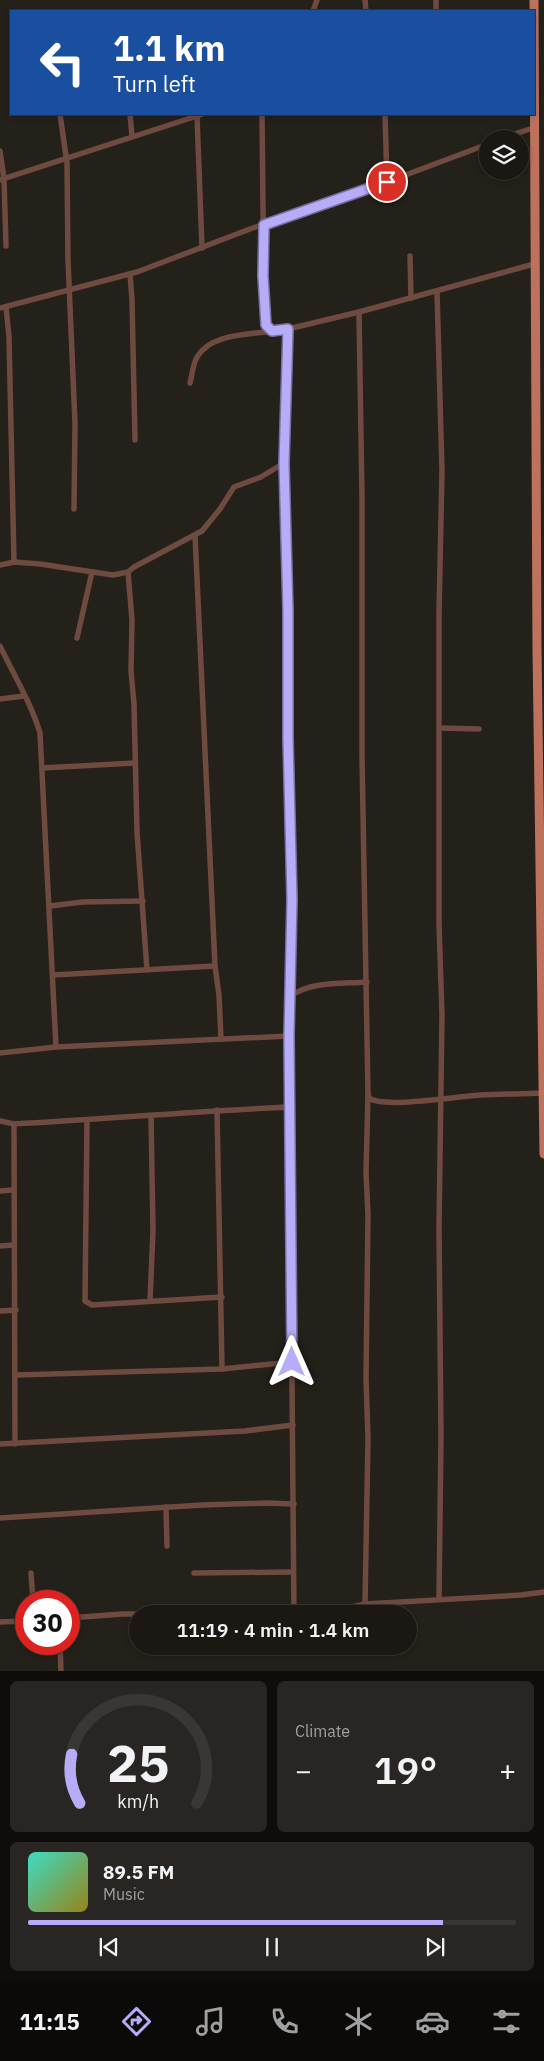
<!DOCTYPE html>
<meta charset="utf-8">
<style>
:root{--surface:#1b1814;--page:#282522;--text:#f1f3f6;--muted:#a0a0a0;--line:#393734;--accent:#b6acf8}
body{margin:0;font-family:"IBM Plex Sans",sans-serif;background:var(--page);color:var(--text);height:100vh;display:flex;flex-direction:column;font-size:19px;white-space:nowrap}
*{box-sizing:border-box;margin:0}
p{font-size:16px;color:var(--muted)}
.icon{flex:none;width:28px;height:28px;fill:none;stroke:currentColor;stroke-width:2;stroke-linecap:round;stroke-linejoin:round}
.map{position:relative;height:1671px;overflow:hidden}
.side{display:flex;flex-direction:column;gap:10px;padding:10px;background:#0f0d0b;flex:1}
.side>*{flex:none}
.guide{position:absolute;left:10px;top:10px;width:525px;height:105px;border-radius:0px;box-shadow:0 2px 8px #0003,0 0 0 1px var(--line);background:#1a4fa0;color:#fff;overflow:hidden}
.fabs{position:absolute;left:479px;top:130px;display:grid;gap:10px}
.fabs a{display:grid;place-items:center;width:50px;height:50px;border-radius:50%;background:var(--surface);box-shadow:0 2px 8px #0003,0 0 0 1px var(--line);font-size:25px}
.speed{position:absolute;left:15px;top:1590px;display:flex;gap:10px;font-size:25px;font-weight:700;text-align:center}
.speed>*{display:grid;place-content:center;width:65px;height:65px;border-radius:50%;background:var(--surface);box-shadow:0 2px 8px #0003,0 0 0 1px var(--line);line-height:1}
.speed .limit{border:8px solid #d22;background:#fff;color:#111}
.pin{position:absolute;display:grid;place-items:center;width:42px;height:42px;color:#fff;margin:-21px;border:2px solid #fff;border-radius:50%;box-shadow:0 1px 5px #0007}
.me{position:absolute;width:55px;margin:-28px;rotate:0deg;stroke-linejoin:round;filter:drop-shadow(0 0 4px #0008)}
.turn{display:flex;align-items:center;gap:18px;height:105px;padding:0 20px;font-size:22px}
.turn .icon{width:65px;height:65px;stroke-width:2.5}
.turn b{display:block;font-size:35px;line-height:42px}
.big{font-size:38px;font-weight:600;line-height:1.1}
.side .tile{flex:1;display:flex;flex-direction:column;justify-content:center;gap:8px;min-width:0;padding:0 18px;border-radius:8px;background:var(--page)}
.side .dial{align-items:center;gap:0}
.dial svg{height:130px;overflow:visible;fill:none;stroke:var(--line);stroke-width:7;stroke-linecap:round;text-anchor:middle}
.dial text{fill:var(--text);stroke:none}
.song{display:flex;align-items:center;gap:15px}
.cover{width:60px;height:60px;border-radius:8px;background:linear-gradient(135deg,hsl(170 70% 55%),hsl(50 70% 35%))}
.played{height:5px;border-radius:2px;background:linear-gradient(90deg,var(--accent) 85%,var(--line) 85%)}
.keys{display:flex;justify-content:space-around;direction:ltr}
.heat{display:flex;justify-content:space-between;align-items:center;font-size:28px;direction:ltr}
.side .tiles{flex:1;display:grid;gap:10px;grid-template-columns:1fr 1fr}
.tile:last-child{grid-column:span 2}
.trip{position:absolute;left:129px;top:1605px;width:288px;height:50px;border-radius:25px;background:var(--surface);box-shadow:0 2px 8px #0003,0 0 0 1px var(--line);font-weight:600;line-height:50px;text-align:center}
.dock{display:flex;height:80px;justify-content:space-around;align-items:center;background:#0b0a08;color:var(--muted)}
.dock .icon{width:35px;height:35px}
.dock .current{color:var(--accent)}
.dock b{font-size:22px;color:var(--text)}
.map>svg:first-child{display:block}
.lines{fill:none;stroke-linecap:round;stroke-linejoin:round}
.street{stroke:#6f4a40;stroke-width:5.5}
.primary{stroke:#be725d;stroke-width:9}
.route-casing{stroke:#7670a1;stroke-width:12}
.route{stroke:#b6acf8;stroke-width:9}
</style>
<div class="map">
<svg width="544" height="1671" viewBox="0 0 544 1671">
<rect width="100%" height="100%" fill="#24201a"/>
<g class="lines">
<g class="street">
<path d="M 365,0 L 366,11"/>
<path d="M 436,0 L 436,11"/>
<path d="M 313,11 L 317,0"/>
<path d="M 60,114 L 67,163 L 68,260 L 75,423 L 74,509"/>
<path d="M 130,114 L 132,136"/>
<path d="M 262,114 L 264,303 L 266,325 L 272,331 L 288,329 L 359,312 L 534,264"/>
<path d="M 385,114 L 387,182"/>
<path d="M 197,116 L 202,248"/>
<path d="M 500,139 L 536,127"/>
<path d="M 0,151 L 4,179 L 6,246"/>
<path d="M 0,180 L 203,114"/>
<path d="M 410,256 L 411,298"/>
<path d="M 130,274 L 132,300 L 135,440"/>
<path d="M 437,291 L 442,471 L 439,614 L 439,924 L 442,1015 L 439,1227 L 441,1436 L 439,1599"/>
<path d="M 6,307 L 9,337 L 14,562"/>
<path d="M 0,308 L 137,272 L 250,229 L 395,179 L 488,144"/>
<path d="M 359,312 L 362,497 L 362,756 L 368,1094 L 366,1172 L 368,1215 L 366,1378 L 368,1439 L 365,1604"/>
<path d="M 288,329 L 284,463 L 288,611 L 288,739 L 292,899 L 289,1036 L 294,1614"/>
<path d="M 190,383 C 192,375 193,364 197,357 C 211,333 249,335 272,331"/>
<path d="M 195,535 L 215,966 L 219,995 L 221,1039"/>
<path d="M 0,565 L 14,562 L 40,564 L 113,575 L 128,572 L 134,567 L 202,531 L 220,509 L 234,487 L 261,477 L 284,463"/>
<path d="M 128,572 L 132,620 L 131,671 L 134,704 L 137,832 L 147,970"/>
<path d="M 77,638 L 92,572"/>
<path d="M 0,646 C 14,675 31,703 40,733 L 56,1047"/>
<path d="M 0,699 L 24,696"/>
<path d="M 440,728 L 479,729"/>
<path d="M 42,768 L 135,763"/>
<path d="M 50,906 L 83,902 L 143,901"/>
<path d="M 53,975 L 215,966"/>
<path d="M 291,996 C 311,981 343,984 367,982"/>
<path d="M 0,1053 L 56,1047 L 289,1036"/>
<path d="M 368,1094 L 369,1098 C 384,1109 459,1096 481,1095 C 502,1094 522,1094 543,1093"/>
<path d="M 217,1110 L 222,1369"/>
<path d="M 87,1120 L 85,1301 L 92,1305 L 222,1297"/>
<path d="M 0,1121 L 14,1124 C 106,1119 198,1111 291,1107"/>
<path d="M 14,1124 L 15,1444"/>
<path d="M 0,1191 L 13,1190"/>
<path d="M 0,1246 L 14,1245"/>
<path d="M 150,1301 L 153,1231 L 151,1116"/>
<path d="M 0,1311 L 16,1310"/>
<path d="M 16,1375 L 222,1369 L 292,1362"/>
<path d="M 0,1444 L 245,1431 L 293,1425"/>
<path d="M 166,1507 L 167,1546"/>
<path d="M 0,1518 L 202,1505 L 267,1503 L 294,1504"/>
<path d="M 31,1573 L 33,1601"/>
<path d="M 194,1573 L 293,1572"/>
<path d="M 321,1614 L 365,1604 L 521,1595 L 544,1592"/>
<path d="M 69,1618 L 122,1614 L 151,1614"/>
<path d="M 0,1622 L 26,1621"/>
<path d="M 60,1644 L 61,1671"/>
</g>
<path class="primary" d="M 534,0 L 537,649 L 544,1154"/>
</g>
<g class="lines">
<defs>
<path id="route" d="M 292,1362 L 289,1036 L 292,899 L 288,739 L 288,611 L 284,463 L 288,329 L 272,331 L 266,325 L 263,276 L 264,225 L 387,182"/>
</defs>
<use href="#route" class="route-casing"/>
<use href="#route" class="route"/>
</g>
</svg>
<div class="fabs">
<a><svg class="icon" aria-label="layers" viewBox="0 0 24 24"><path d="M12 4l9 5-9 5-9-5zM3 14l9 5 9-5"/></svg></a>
</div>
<div class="speed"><div class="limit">30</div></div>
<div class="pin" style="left:387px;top:182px;background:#d93025"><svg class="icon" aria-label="arrive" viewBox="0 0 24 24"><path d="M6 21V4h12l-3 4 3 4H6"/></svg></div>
<svg class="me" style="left:292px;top:1362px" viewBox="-20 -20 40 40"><path d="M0-17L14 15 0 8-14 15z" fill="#b6acf8" stroke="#fff" stroke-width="4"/></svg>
<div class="trip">11:19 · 4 min · 1.4 km</div>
<div class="guide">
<div class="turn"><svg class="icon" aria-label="left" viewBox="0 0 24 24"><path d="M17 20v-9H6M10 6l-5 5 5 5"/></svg><div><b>1.1 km</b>Turn left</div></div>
</div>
</div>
<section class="side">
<div class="tiles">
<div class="tile dial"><svg viewBox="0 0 100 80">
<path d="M14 69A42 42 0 1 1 86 69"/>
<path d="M14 69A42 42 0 0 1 9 39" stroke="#b6acf8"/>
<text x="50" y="56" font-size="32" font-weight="700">25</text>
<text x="50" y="72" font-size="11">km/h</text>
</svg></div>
<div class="tile"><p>Climate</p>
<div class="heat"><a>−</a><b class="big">19°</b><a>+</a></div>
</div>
<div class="tile">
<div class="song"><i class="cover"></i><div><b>89.5 FM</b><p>Music</p></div></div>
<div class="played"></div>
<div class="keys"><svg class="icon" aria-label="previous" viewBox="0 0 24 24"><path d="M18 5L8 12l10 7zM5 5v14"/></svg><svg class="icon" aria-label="pause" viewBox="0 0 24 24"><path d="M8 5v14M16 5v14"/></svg><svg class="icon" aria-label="next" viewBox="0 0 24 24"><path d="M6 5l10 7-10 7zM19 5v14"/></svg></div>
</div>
</div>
</section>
<nav class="dock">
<b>11:15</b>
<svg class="icon current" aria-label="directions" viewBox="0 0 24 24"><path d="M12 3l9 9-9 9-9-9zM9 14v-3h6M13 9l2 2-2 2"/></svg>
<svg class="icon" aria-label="music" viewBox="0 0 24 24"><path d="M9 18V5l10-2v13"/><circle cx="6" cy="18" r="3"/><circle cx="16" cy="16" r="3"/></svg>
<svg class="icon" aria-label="phone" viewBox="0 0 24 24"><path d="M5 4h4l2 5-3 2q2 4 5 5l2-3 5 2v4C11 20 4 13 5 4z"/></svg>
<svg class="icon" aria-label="climate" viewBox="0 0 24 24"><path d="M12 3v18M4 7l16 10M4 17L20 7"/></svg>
<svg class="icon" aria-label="car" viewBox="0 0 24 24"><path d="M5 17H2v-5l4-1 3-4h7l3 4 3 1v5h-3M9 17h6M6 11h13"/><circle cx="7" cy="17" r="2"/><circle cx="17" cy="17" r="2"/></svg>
<svg class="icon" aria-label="filters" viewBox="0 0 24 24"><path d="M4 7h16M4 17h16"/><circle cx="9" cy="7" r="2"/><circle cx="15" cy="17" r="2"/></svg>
</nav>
